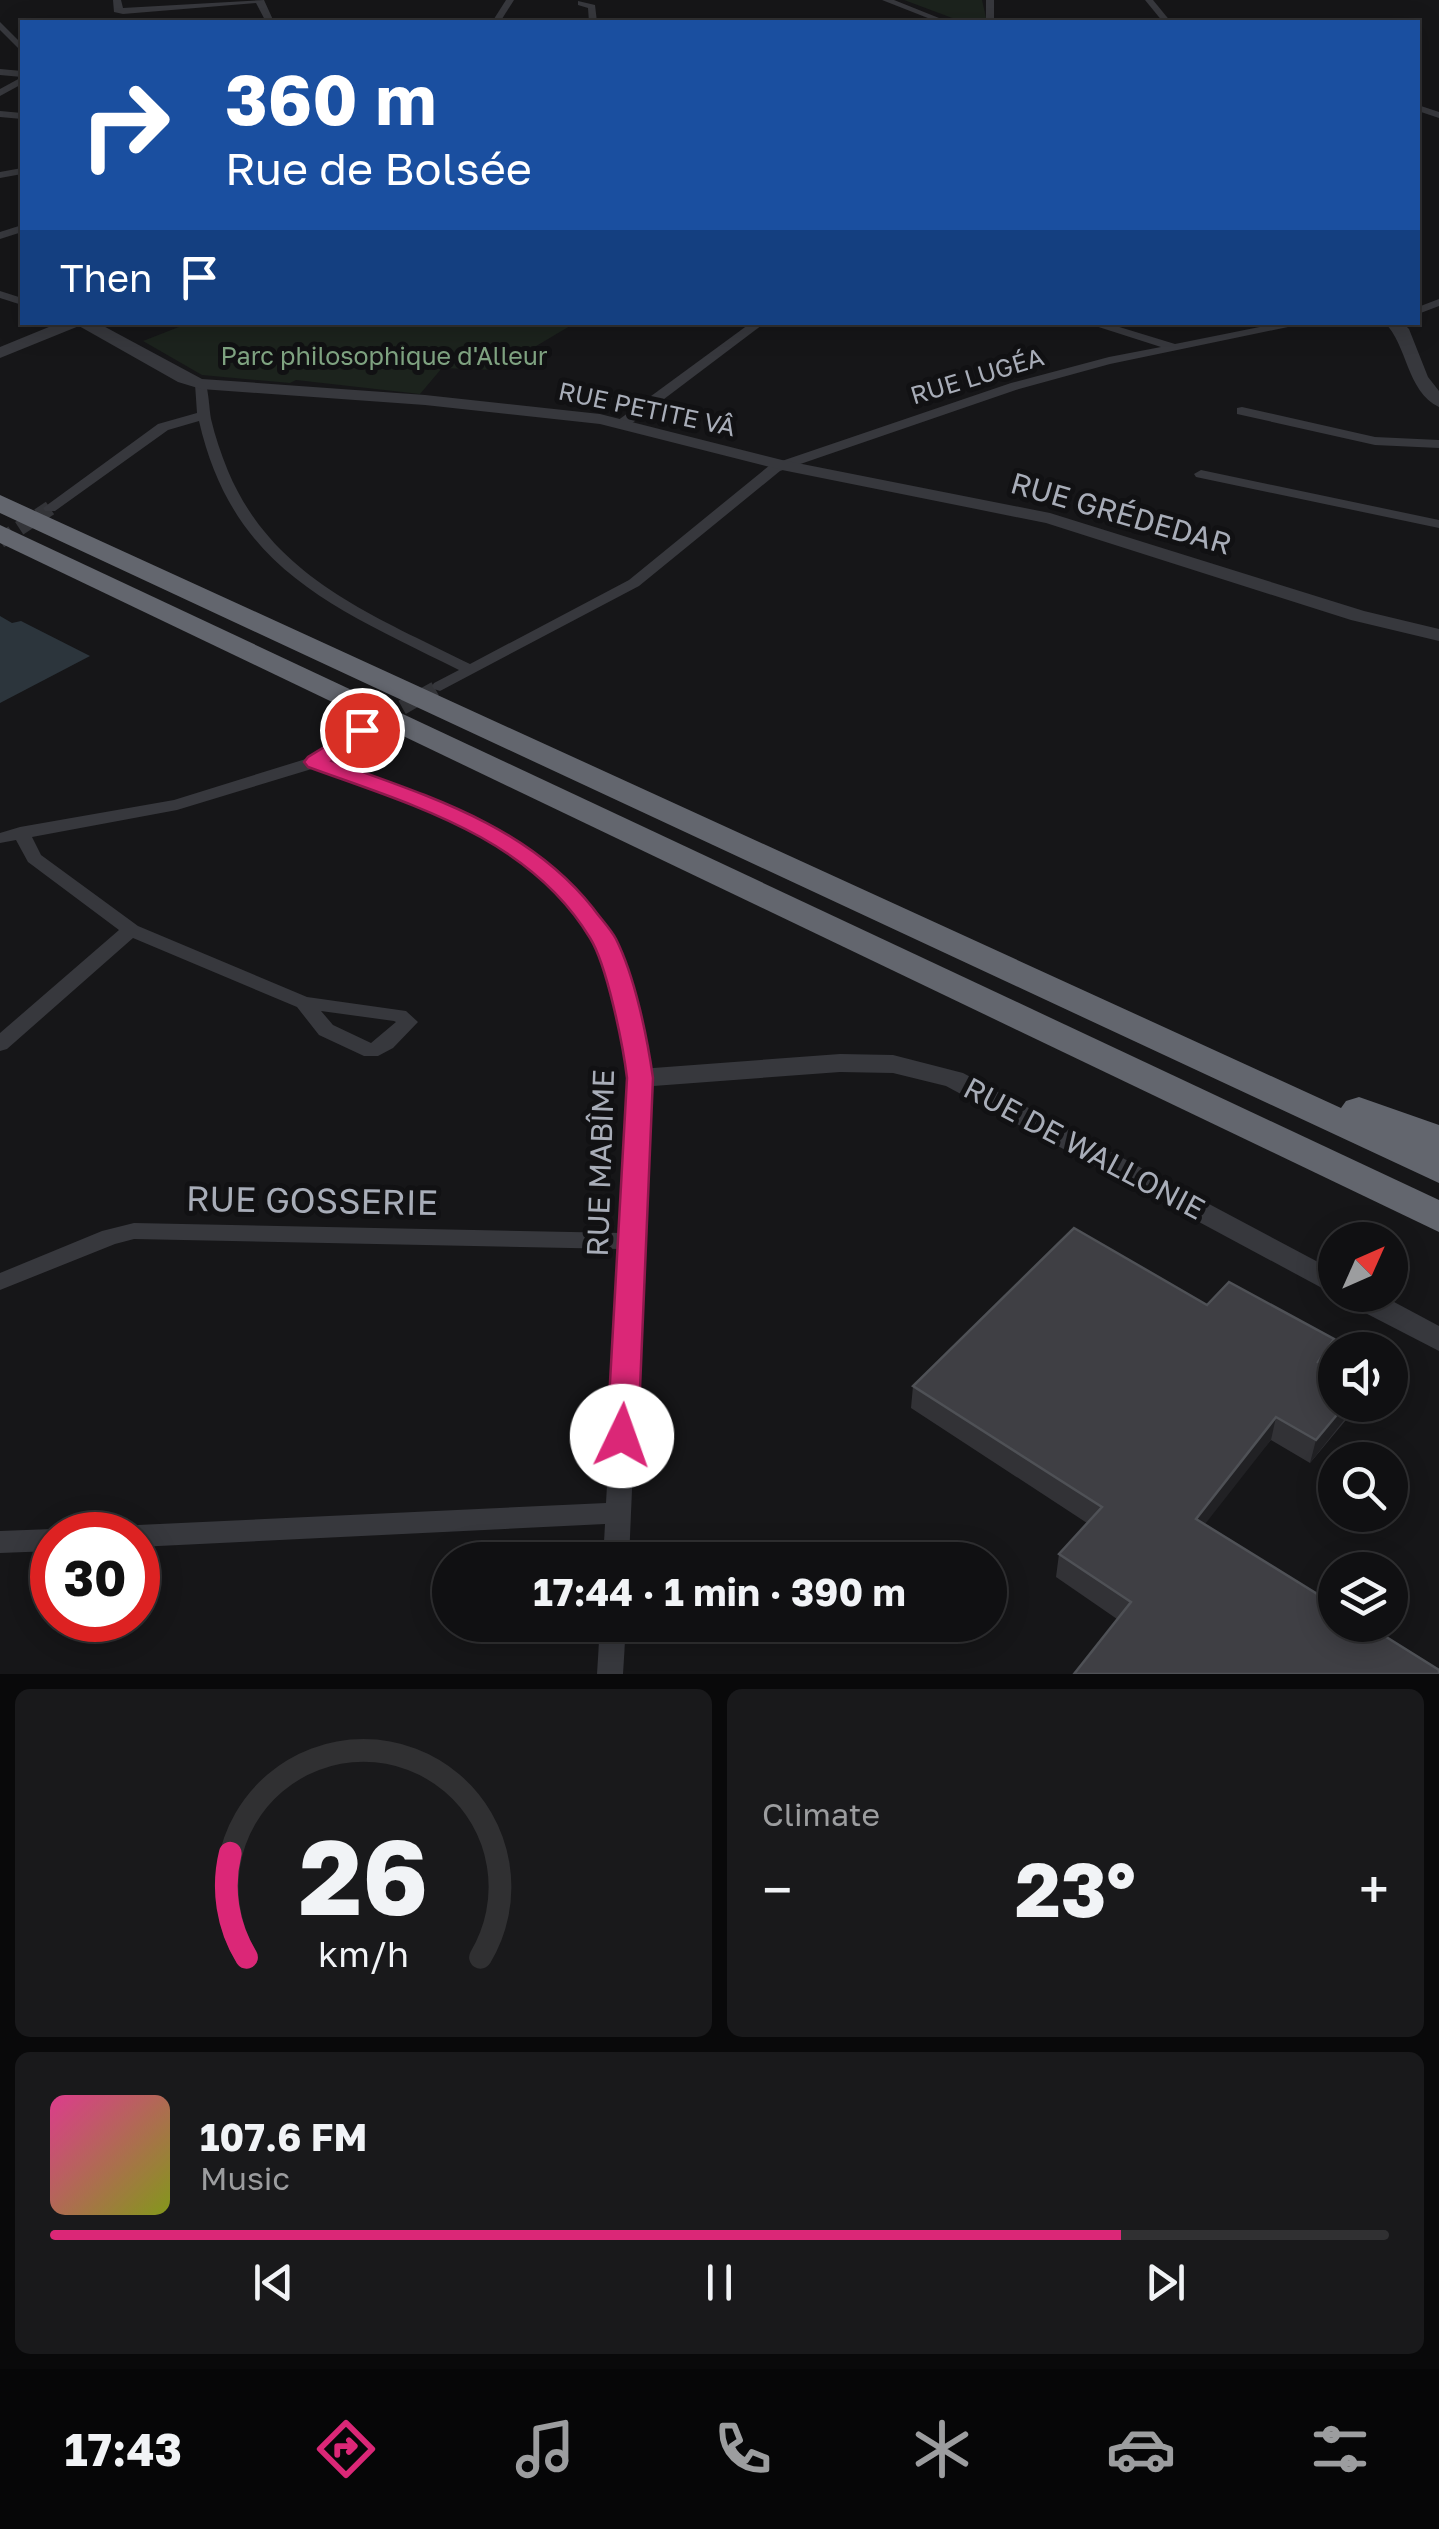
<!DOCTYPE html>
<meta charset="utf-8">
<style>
:root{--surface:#101012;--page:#19191b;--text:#f1f3f6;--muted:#9c9d9f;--line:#303032;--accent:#db2777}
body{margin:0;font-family:"Golos Text",sans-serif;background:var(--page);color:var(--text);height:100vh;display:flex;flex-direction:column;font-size:38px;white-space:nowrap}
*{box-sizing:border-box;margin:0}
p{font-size:32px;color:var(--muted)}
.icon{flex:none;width:55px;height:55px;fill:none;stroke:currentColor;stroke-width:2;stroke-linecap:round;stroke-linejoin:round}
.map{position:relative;height:1674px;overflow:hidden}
.drawer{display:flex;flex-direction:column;gap:15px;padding:15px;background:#09090a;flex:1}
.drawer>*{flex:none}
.guide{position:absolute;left:20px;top:20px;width:1400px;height:305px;border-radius:0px;box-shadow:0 5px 25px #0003,0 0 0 2px var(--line);background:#1a4fa0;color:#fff;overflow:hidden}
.needle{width:65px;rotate:45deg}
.tools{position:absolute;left:1318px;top:1222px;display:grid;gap:20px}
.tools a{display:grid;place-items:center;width:90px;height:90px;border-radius:50%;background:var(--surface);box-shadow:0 5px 25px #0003,0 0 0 2px var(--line);font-size:50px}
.speed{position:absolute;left:30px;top:1512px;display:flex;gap:20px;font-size:50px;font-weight:700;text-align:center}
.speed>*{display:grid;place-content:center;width:130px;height:130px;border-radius:50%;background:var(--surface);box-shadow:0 5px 25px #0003,0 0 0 2px var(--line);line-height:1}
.speed .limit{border:15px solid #d22;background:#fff;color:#111}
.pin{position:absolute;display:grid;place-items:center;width:85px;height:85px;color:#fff;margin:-42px;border:5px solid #fff;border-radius:50%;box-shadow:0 2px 10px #0007}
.me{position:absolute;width:110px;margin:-55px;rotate:3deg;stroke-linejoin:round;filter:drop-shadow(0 0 8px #0008)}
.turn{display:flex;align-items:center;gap:35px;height:210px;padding:0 40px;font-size:45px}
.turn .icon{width:130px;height:130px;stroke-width:2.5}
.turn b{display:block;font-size:70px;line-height:85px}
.then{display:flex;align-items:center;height:95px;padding:0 40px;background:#0003;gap:20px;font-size:38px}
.big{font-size:75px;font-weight:700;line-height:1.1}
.drawer .widget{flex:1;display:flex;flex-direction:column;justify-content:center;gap:15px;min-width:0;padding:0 35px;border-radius:15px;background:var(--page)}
.drawer .dial{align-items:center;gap:0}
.dial svg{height:260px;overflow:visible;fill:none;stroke:var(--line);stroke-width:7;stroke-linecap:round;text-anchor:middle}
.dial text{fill:var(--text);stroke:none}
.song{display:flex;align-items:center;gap:30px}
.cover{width:120px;height:120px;border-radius:15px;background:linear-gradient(135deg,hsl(330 70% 55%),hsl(70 70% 35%))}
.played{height:10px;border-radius:5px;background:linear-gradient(90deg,var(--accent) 80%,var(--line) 80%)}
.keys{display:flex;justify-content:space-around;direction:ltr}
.heat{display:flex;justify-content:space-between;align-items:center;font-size:55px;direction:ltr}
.drawer .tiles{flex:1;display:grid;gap:15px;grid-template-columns:1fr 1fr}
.widget:last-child{grid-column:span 2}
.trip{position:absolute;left:432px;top:1542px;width:575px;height:100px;border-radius:50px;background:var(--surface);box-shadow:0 5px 25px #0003,0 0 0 2px var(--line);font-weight:700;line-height:100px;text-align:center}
.tabs{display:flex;height:160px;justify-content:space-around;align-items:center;background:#060607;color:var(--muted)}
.tabs .icon{width:70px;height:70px}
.tabs .current{color:var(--accent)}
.tabs b{font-size:45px;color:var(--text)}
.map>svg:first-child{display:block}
.green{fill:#1c231d}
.water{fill:#2c353c}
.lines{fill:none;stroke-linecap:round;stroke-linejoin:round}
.minor-tunnel{stroke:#333438;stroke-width:15;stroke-dasharray:15 8;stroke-linecap:butt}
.minor{fill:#37383d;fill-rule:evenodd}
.tertiary{fill:#37383d;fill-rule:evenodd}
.motorway{fill:#63666e;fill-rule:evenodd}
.wall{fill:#323236}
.shaded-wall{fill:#212124}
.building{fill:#3f3f44;stroke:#4f5156;stroke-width:2.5}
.route{fill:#db2777;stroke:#8e194d;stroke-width:2.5}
.labels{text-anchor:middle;stroke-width:10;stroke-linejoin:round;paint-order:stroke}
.far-park-label{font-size:25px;fill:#7fa381;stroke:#111113}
.far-street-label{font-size:25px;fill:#a8adb8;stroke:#111113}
.street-label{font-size:30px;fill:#a8adb8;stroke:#111113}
.near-street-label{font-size:35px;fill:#a8adb8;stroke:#111113}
</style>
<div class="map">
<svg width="1439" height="1674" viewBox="0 0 1439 1674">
<rect width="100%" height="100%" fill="#161618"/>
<g class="green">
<path d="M 904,0 L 982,0 L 987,22 L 963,22 Z"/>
<path d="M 189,323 L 189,322 L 575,323 L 496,370 L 442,368 L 420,394 L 296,380 L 290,383 L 202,375 L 143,341 Z"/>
</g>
<path class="water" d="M 0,616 L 12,623 L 21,621 L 90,656 L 0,703 Z"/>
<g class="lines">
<g class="minor-tunnel">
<path d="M 0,541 L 50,508"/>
<path d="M 362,730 L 440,686"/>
</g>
<g class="minor">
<path d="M 113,0 L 121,0 L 123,8 L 264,0 L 274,22 L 266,22 L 256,3 L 123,14 L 114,12 Z"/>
<path d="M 506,0 L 514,0 L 500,22 L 492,22 Z"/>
<path d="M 882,0 L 894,0 L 949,22 L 938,22 Z"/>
<rect x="986" y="0" width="8" height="22"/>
<path d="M 1145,0 L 1153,0 L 1171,22 L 1163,22 Z"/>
<path d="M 578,1 L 595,5 L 597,22 L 589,22 L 588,8 L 578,5 Z"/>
<path d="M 0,22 L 22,44 L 22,52 L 0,30 Z"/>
<path d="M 0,69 L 22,71 L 22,77 L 0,75 Z"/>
<path d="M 22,77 L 22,84 L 0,96 L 0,89 Z"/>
<path d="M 1418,105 L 1439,112 L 1439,118 L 1418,111 Z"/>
<path d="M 0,111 L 22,113 L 22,119 L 0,117 Z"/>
<path d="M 22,168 L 22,174 L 0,178 L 0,172 Z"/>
<path d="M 22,225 L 22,232 L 0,239 L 0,232 Z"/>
<path d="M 0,291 L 22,298 L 22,305 L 0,298 Z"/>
<path d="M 1439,299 L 1439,306 L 1418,314 L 1418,307 Z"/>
<path d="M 752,322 L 766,322 L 627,427 L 617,427 L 617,421 Z"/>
<path d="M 1083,322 L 1103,322 L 1175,344 L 1285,322 L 1312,322 L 1110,364 L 1019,389 L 780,471 L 639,586 L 440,691 L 434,689 L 432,686 L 434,683 L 459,670 C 335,608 233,570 199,421 L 168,430 L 55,511 L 45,511 L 43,508 L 158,424 L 197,413 L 195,384 L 205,381 C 209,393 209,407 211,419 C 215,436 221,454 228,471 C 273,578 373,615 470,664 L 629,580 L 770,465 L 1011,383 L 1109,357 L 1161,347 Z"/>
<path d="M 1242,407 L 1375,437 L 1439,440 L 1439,448 L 1375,445 L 1237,414 L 1237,408 Z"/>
<path d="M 1201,470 L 1439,520 L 1439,528 L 1196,477 L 1194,474 Z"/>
<path d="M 362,725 L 370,730 L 368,733 L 328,761 C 405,789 489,813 553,867 C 678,971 647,1137 641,1279 C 637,1373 633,1466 629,1560 L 603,1560 L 605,1524 L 138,1547 L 138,1535 L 126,1535 L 129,1528 L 138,1525 L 606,1503 L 620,1249 L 134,1239 L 115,1244 L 0,1290 L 0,1273 L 102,1231 L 134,1223 L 621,1233 L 630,1078 L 614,988 L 594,939 L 572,906 L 542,875 L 507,850 L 431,811 L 315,768 L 177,810 L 32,837 L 41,855 L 138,926 L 307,997 L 406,1011 L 418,1022 L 393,1048 L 378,1056 L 364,1056 L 319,1035 L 297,1007 L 133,938 L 7,1049 L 0,1051 L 0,1033 L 119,930 L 28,862 L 16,840 L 0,843 L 0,833 L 20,827 L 174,800 L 309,758 ZM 321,1011 L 394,1021 L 396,1022 L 371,1043 L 333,1025 Z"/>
<path d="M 52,1529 L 62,1535 L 52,1535 L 52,1551 L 0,1553 L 0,1531 Z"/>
<path d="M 600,1625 L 626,1625 L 623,1674 L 597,1674 Z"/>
</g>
<g class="tertiary">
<path d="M 61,322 L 96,322 L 202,379 L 425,395 L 600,414 L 782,460 L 1050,513 L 1364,611 L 1439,629 L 1439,641 L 1351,620 L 1046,523 L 782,470 L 600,424 L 425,405 L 201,389 L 178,382 L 79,326 L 0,358 L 0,347 Z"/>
<path d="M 1384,322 L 1402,322 L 1409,329 L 1428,377 L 1439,391 L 1439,407 C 1406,391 1408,345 1384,322 Z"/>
<path d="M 840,1054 L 893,1055 L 963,1073 L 1335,1271 L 1335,1295 L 946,1086 L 893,1073 L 840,1072 L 640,1087 L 631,1084 L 627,1078 L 631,1072 L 640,1069 Z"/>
<path d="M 1342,1295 L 1381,1295 L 1439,1326 L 1439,1351 L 1346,1303 Z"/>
</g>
<g class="motorway">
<path d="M 0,495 L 1341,1108 L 1346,1101 L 1359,1097 L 1439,1125 L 1439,1183 L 0,513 Z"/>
<path d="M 0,525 L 1439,1200 L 1439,1232 L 0,543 Z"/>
</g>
</g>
<path class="wall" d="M 1207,1305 L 1334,1339 L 1329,1362 L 1326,1366 L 1335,1405 L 1356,1405 L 1356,1408 L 1310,1463 L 1271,1440 L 1117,1619 L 1056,1577 L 1059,1554 L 1087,1523 L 911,1408 L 913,1386 Z"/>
<g class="shaded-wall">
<path d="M 1334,1339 L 1329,1362 L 1312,1385 L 1318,1362 Z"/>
<path d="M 1345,1405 L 1356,1405 L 1310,1463 L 1316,1440 Z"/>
<path d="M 1276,1417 L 1271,1440 L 1191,1542 L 1196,1519 Z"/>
</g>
<path class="building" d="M 1074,1228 L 1207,1305 L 1229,1282 L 1334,1339 L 1318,1362 L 1335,1371 L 1335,1405 L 1345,1405 L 1316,1440 L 1276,1417 L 1196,1519 L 1335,1605 L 1335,1625 L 1367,1625 L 1439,1670 L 1439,1674 L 1074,1674 L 1131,1602 L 1059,1554 L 1102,1507 L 913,1386 Z"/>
<path class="route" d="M 362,724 L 373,730 L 370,735 L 332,761 C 428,796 527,825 593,908 C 600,918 610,928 616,939 C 635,977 647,1036 653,1078 L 638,1436 L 633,1444 L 622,1448 L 611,1444 L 607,1436 L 627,1078 C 623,1045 607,965 590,938 C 529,837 412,805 308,767 L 304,762 L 308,757 Z"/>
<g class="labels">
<g class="far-park-label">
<text x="384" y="365">Parc philosophique d'Alleur</text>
</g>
<g class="far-street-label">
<text transform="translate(977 376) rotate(-17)" y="9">RUE LUGÉA</text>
<text transform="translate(647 409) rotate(12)" y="9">RUE PETITE VÂ</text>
</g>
<g class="street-label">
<text transform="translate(1121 514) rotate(16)" y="10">RUE GRÉDEDAR</text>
<text transform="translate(1084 1149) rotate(28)" y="10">RUE DE WALLONIE</text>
<text transform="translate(601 1163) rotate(-88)" y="10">RUE MABÎME</text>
</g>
<g class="near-street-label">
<text transform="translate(312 1201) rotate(1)" y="12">RUE GOSSERIE</text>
</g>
</g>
</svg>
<div class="tools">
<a><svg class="needle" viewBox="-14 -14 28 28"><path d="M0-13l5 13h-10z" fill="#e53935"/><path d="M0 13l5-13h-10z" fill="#9c9d9f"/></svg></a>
<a><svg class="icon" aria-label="sound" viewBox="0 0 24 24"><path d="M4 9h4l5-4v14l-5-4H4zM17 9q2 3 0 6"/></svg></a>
<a><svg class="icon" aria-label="search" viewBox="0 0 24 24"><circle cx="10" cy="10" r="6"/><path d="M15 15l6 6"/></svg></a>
<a><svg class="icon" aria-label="layers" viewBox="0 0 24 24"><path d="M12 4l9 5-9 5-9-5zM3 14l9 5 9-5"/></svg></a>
</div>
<div class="speed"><div class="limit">30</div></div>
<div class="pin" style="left:362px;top:730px;background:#d93025"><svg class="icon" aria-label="arrive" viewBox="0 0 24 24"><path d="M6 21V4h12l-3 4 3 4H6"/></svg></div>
<svg class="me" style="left:622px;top:1436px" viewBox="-20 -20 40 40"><circle r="19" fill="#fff"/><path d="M0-13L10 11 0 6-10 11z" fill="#db2777"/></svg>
<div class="trip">17:44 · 1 min · 390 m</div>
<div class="guide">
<div class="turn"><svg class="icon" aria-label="right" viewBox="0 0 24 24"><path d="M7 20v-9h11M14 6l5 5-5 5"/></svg><div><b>360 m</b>Rue de Bolsée</div></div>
<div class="then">Then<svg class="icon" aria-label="arrive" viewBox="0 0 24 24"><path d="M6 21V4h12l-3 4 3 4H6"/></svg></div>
</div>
</div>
<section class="drawer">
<div class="tiles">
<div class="widget dial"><svg viewBox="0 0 100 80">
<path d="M14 69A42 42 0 1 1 86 69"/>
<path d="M14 69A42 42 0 0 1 9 37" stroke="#db2777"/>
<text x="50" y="56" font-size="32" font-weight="700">26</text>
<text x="50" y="72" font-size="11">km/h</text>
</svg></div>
<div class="widget"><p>Climate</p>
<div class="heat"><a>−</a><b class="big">23°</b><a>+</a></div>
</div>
<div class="widget">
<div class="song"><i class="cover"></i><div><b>107.6 FM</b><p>Music</p></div></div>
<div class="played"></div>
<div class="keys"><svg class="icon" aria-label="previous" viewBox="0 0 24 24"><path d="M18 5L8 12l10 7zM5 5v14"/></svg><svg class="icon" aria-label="pause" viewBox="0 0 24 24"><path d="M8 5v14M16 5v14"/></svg><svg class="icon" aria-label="next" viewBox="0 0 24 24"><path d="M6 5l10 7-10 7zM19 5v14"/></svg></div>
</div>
</div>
</section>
<nav class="tabs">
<b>17:43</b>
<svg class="icon current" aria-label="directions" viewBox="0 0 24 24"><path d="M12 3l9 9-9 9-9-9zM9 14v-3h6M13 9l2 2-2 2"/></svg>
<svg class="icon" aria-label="music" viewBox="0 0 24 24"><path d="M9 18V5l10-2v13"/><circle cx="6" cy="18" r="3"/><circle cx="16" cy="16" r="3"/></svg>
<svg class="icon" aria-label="phone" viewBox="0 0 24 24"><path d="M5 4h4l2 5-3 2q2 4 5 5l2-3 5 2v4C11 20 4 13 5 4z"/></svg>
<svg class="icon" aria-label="climate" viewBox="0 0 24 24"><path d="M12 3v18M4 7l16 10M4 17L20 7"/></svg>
<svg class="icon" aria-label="car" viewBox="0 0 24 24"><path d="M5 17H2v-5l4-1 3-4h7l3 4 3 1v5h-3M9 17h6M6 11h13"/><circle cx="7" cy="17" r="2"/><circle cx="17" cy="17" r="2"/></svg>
<svg class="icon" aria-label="filters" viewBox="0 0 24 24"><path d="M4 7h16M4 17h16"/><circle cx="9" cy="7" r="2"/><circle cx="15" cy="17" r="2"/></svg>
</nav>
